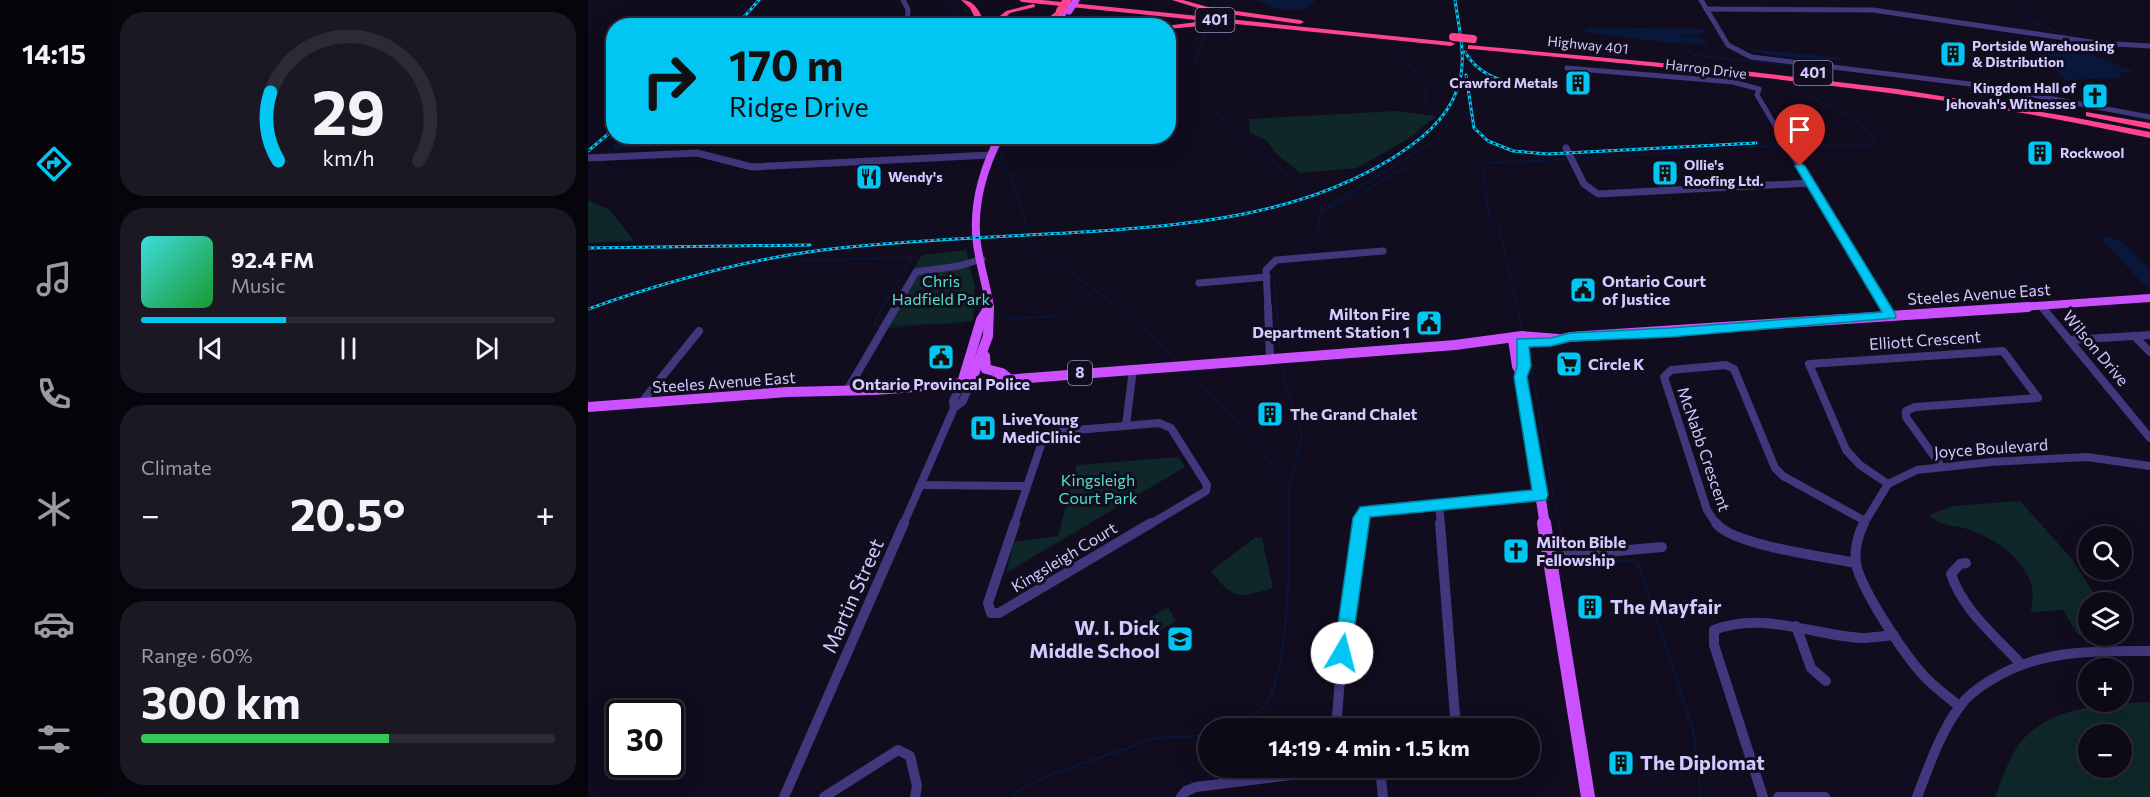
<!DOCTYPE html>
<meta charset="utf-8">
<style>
:root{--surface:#0d0916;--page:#1b1723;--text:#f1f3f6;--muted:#9a9aa1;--line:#2d2a35;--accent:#01c6f3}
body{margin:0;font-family:Commissioner,sans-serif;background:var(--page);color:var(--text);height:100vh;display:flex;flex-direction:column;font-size:22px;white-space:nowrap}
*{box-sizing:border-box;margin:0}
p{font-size:20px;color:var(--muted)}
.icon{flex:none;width:33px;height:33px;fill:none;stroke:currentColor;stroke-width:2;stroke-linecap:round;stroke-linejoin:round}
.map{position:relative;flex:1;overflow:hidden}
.panel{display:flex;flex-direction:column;gap:12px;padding:12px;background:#07050c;width:480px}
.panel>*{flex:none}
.banner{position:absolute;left:18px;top:18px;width:570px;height:126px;border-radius:24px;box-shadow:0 6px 24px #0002,0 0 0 2px var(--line);background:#01c6f3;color:#111;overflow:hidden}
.controls{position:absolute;left:1490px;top:526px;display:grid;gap:12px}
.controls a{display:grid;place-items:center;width:54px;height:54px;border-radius:50%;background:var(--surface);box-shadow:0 6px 24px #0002,0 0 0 2px var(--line);font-size:30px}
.speed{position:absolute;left:18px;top:700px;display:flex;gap:12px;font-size:30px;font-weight:700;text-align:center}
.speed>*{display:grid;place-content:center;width:78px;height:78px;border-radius:50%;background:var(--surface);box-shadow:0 6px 24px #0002,0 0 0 2px var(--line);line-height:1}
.speed .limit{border:3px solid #111;border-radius:9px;background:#fff;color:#111}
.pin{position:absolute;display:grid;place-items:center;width:51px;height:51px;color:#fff;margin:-62px -26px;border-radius:50% 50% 50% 0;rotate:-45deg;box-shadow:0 0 6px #0007}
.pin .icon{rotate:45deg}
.me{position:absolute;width:66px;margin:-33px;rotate:8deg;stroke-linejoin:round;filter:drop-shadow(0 0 4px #0008)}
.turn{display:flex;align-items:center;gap:21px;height:126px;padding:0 24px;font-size:27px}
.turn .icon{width:78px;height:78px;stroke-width:2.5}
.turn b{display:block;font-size:42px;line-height:51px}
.big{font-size:45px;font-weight:700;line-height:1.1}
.panel .tile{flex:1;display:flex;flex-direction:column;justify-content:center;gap:9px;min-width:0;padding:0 21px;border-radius:24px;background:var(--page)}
.panel .dial{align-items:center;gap:0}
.dial svg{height:156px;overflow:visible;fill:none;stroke:var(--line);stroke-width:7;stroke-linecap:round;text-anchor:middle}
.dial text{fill:var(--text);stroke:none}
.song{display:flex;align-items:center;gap:18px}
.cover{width:72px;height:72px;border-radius:9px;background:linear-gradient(135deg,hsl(180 70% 55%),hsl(130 70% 35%))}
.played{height:6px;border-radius:3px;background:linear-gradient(90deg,var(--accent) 35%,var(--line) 35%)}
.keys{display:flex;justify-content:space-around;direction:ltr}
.heat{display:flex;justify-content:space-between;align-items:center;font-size:33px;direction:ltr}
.charge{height:9px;border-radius:4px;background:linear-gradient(90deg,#34c759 60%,var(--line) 0)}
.trip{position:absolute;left:610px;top:718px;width:342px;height:60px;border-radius:30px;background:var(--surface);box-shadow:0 6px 24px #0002,0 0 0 2px var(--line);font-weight:700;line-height:60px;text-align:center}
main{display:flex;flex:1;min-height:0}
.tab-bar{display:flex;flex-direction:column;width:108px;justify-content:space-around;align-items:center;background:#050409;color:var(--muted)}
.tab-bar .icon{width:42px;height:42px}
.tab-bar .on{color:var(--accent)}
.tab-bar b{font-size:27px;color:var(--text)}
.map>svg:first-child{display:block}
.green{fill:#0f2728;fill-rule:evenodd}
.water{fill:#09173a}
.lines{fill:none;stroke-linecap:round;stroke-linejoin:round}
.stream-far1{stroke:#09173a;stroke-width:1.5}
.stream{stroke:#09173a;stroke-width:2}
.minor-far3{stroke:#40377d;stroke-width:5}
.minor-far2{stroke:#40377d;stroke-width:7}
.minor-far1{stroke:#40377d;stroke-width:8}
.minor{stroke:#40377d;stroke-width:10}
.major-far3{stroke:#cc51fe;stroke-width:7}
.major-far2{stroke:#cc51fe;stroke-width:8}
.major-far1{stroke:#cc51fe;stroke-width:10}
.major{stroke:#cc51fe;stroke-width:14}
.highway{fill:#fe458e;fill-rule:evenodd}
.rail-casing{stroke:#01c6f3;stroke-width:3}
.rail{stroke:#110c1e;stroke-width:1.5;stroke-dasharray:3;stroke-linecap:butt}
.major-bridge{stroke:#cc51fe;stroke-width:7}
.highway-bridge{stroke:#fe458e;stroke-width:8}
.route{fill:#01c6f3;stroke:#01819e;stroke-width:1.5}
.labels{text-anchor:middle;stroke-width:6;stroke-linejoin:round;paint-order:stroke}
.far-street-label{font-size:14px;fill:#d4caff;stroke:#110c1e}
.far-poi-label{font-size:14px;font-weight:bold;fill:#d4caff;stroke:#110c1e;text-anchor:start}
.shield{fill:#110c1e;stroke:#9a91bc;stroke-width:1.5}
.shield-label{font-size:15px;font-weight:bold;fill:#d4caff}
.park-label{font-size:16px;fill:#57dec8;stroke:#110c1e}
.poi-label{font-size:16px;font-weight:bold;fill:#d4caff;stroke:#110c1e;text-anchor:start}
.street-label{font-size:16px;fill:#d4caff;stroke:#110c1e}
.near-street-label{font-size:20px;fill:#d4caff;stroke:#110c1e}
.near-poi-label{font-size:20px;font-weight:bold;fill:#d4caff;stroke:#110c1e;text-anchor:start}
</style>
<main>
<nav class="tab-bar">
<b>14:15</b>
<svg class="icon on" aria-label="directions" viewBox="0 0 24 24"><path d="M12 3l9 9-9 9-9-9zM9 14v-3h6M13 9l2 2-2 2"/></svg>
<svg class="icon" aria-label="music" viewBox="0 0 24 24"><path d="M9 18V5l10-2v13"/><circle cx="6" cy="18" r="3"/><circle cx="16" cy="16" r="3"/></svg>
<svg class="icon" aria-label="phone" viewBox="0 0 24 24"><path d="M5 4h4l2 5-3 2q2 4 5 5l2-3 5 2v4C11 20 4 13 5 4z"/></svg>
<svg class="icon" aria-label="climate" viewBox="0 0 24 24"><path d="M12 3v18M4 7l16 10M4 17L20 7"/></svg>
<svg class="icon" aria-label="car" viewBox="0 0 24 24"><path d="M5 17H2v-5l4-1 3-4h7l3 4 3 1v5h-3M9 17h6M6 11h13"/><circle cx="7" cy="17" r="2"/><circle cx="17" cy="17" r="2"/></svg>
<svg class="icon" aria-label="filters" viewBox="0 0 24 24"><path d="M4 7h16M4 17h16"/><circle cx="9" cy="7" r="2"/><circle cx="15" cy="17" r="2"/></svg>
</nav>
<section class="panel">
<div class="tile dial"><svg viewBox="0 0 100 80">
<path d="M14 69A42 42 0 1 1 86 69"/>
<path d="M14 69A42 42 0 0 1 10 34" stroke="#01c6f3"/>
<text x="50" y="56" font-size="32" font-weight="700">29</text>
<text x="50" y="72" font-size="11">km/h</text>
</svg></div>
<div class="tile">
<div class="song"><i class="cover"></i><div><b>92.4 FM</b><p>Music</p></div></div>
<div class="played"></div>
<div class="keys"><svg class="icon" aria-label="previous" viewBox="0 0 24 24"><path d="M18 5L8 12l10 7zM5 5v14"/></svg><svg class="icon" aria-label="pause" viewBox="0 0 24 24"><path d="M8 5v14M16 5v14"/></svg><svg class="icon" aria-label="next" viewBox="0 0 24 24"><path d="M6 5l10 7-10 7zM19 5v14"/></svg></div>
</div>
<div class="tile"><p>Climate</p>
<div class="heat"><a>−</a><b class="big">20.5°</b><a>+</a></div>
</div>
<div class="tile"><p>Range · 60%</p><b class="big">300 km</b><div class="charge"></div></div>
</section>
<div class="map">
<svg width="1562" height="797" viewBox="0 0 1562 797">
<rect width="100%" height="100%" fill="#110c1e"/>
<g class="green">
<path d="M 809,111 L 848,116 L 820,139 L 769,168 L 713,173 L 689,154 L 678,140 L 662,133 L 661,119 Z"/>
<path d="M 0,200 L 22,210 L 46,241 L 0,243 Z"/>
<path d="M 378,250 L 387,288 L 385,321 L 290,329 L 334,255 Z"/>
<path d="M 591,457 L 597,467 L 418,573 L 426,542 L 470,536 L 489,465 Z"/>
<path d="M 1432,501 L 1484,559 L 1512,603 L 1500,603 L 1500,636 L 1490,635 L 1475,610 L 1443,612 C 1443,605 1446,595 1444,588 C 1438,558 1403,536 1376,528 C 1359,524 1356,527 1341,515 L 1364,506 Z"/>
<path d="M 668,537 L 674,538 L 685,588 C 651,598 646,601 623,571 Z"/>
<path d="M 580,607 L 588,621 L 560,637 L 553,623 Z"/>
<path d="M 1562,702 L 1562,797 L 1407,797 C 1415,777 1423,750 1439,735 C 1469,706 1523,703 1562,702 ZM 1500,735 L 1533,735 L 1533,768 L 1500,768 Z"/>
</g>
<g class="water">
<path d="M 667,0 L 725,0 L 727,2 L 718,10 L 689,9 Z"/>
<path d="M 1002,27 L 1118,29 L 1114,34 L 1092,36 L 1115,39 L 1121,44 L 1081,43 L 997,32 L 996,29 Z"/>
<path d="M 1435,37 L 1499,47 L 1509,57 L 1548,72 L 1531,73 L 1532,78 L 1478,80 Z"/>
<path d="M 1160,49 L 1258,58 C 1247,64 1184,55 1167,52 Z"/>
<path d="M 36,137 L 69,137 L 67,140 L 71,137 L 86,137 L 78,145 L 48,148 L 50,144 L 45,148 L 26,149 L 25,146 Z"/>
<path d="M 1516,236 L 1534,241 L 1562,271 L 1562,286 L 1555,284 L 1516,242 L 1514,238 Z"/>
</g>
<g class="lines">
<g class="stream-far1">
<path d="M 362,0 L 370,4 L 366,13 L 359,18 L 359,23 L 366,26"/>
<path d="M 1424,0 L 1445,22 L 1479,36"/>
<path d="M 624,8 L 631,0"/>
<path d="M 1097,45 L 1104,55 L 1229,68"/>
<path d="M 607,62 L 617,31"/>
<path d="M 627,111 L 718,191 L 734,210 L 843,143 L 856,131 L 861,121 L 838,102 L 838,86 L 803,41"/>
<path d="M 1528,113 L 1562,120"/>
<path d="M 423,136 L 411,162 L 424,179 L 439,228"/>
<path d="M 1202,145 L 1279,146 L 1288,142 L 1268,119 L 1229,100 L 1210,85"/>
<path d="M 986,159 L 1197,145"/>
<path d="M 737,209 L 776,192 L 806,173 L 823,168"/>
<path d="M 445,244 L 447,249 C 496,281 549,317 588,361"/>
<path d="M 709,253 L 730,231 L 733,211"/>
<path d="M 205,261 L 324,257 L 288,319 L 287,326 L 291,326"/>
<path d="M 420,319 L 470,316 L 505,292"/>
<path d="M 302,326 L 376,323"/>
<path d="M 935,332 L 910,223 L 901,217 L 895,167 L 897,163 L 981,159"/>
<path d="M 692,350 L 686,276 L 700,263"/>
<path d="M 940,350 L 943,365"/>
<path d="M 696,365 L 695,376 L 714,436 L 701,489 L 701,525"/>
<path d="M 597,371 L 647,418 L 701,488"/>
<path d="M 944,371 L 949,401"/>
<path d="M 950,408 L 971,525"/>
</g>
<g class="stream">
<path d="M 971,523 L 974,541"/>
<path d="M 987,561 L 999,563 L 1049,560 L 1106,734 L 1113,797"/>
<path d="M 642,729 C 652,723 665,717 674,709 C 700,683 702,562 701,523"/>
<path d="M 424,797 L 437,786 L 466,773 L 569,738 L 621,735"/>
</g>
<g class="minor-far3">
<path d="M 315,0 L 320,9 L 319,26"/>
<path d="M 1113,0 L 1140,45 L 1163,57 L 1390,85 L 1562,117"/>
<path d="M 1118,9 L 1285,10 L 1510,43 L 1562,46"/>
<path d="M 979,68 L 1145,82 L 1171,89 L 1169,95 L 1194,137"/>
</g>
<g class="minor-far2">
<path d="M 1193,135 L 1298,308"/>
<path d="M 978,148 L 996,184 L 1010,194 L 1222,183"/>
<path d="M 0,158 L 109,153 L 164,167 L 402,155"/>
<path d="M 611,283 L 679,277"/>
<path d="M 1453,306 L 1455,308"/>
<path d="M 307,308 L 328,272 L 371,266 L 394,259"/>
<path d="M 680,308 L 678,270 L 688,260 L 795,251"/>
</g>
<g class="minor-far1">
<path d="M 680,307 L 682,358"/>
<path d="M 1297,307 L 1302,315"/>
<path d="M 1454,307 L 1562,438"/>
<path d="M 1546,336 L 1562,352"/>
<path d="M 1482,340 L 1562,335"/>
<path d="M 260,389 L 308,307"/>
<path d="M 53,403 L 111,331"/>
<path d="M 366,408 L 375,401 L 383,382"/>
<path d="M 538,425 L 545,369"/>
<path d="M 1300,484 L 1272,465 L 1258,450 L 1221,364 L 1415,351 L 1450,398 L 1327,407 L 1318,411 L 1318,417 L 1353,466"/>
<path d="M 333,485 L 438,486"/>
<path d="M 851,504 L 853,525"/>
<path d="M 315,525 L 366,408 L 365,401 L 374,383"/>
<path d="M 426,525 L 456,436 L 465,432 L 571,423 L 583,428 L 619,485 L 618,491 L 561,525"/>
<path d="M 772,525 L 774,514 L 782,509 L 953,495"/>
<path d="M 1129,525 L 1119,510 L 1076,377 L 1083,370 L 1138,365 L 1146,369 L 1187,468 L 1195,476 L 1277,521"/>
<path d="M 1275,525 L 1300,484 L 1329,470 L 1403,462 L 1499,457 L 1562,466"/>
</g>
<g class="minor">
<path d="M 427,523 L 400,603 L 403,613 L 411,613 L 563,523"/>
<path d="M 852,523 L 868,729"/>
<path d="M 1128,523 C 1143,545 1239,557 1268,563"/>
<path d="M 1276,523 C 1270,534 1266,551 1268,564 C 1274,591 1318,658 1339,679 C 1349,689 1360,697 1371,706"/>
<path d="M 963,557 L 1074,547"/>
<path d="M 1378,563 L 1372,564 L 1363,574 C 1375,610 1406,635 1431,662"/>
<path d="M 1208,626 L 1223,668 L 1238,681"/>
<path d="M 748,729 L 754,653 L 773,523"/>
<path d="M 792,768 L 795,797"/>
<path d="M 196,797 L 316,523"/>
<path d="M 236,797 L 310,750 L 322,756 L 329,786 L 327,797"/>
<path d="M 593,797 L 598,791 L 608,787 L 759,768"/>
<path d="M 1175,797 L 1126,645 L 1126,630 C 1175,611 1224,635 1273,638 C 1284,638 1295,636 1306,635"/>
<path d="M 1190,797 L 1237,797"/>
<path d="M 1329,797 C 1341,766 1352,733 1372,706 C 1380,695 1391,687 1403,680 C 1453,649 1505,651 1562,651"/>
</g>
<path class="major-far3" d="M 468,26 L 476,11"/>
<g class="major-far2">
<path d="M 402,308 C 399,287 392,266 389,244 C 384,206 395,169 412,136"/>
<path d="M 1419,308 L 1562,298"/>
</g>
<g class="major-far1">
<path d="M 933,338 L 936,366 L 933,377 L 957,525"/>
<path d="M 925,339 L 929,366 L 933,373"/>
<path d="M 965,341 L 982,337 L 1440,307"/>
<path d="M 397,356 L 398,369 L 414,373 L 420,378"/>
<path d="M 383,382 L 400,336 L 401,307"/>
<path d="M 374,383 L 393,320 L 400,309"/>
<path d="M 0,407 L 199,392 L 287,390 L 867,345 L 934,336 L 970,339"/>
</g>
<path class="major" d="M 956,523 L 1000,797"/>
<g class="highway">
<path d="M 373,0 C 388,0 392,13 398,26 L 391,26 L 382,8 Z"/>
<path d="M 431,0 L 454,0 L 863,42 L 867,44 L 863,46 L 434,2 Z"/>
<path d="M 584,0 L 595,0 L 620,7 L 712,20 L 716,22 L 712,24 L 619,11 Z"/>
<path d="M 445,4 L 447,5 L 447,7 L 422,13 L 415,20 L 421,26 L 413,26 L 407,20 L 418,11 Z"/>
<path d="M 470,10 L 475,11 L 458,26 L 450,26 Z"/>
<path d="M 609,22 L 613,24 L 612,26 L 580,29 L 580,26 L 577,26 Z"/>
<path d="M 880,45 L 1139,69 L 1309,89 L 1478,116 L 1562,132 L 1562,138 C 1506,126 1449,115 1393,106 C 1224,80 1053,65 883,49 L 880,49 Z"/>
<path d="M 1498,112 L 1562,123 L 1562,129 L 1498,116 Z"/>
</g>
<defs>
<g id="rail">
<path d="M 148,26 L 171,0"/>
<path d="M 877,52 C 894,81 925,84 955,87"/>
<path d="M 878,75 L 886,128 L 900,141 L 925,151 L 960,154 L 1168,143"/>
<path d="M 0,151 L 26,129"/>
<path d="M 0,248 L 222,245"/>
<path d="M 0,309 C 82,280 165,257 252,248 C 332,239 414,237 495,232 C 602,225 710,216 803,159 C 830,142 858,121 869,90 C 880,61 871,30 867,0"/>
</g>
</defs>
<use href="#rail" class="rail-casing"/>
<use href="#rail" class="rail"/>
<path class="major-bridge" d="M 481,11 L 488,0"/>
<g class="highway-bridge">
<path d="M 472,11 L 479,0"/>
<path d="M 865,37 L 885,39"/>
</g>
</g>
<path class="route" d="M 1212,163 L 1217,166 L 1308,315 L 1307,318 L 1082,337 L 982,341 L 963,346 L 941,347 L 943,366 L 939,377 L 960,495 L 958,500 L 782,517 L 763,653 L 761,659 L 754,662 L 748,659 L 746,653 L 765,518 L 772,507 L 944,490 L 926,377 L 929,366 L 929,339 L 963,338 L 982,333 L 1082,328 L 1294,312 L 1207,166 Z"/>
<defs>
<symbol id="building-square" viewBox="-11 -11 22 22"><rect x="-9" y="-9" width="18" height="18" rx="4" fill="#01c6f3" stroke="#110c1e"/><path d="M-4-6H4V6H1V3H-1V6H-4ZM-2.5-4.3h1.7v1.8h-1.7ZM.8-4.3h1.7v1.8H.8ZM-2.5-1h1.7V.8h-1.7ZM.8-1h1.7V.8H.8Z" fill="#111"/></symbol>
<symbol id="church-square" viewBox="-11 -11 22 22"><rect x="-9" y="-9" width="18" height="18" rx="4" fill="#01c6f3" stroke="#110c1e"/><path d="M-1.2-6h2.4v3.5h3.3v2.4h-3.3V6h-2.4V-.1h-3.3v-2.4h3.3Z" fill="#111"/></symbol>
<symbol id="restaurant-square" viewBox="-11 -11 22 22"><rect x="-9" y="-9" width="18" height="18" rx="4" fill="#01c6f3" stroke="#110c1e"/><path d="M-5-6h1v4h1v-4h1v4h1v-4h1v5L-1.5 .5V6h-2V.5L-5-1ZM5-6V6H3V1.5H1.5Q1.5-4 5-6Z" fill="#111"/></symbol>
<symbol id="civic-square" viewBox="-11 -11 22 22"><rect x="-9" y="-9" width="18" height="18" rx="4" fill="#01c6f3" stroke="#110c1e"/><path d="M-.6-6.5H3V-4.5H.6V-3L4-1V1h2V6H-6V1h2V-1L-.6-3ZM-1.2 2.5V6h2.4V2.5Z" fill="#111"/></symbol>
<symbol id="supermarket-square" viewBox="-11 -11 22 22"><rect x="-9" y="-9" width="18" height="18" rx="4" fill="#01c6f3" stroke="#110c1e"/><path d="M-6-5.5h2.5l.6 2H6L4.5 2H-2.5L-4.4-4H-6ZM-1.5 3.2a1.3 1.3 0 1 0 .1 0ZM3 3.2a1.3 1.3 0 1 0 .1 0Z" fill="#111"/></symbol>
<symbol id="hospital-square" viewBox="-11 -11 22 22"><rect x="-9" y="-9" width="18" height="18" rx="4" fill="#01c6f3" stroke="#110c1e"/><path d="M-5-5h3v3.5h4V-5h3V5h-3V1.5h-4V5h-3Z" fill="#111"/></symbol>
<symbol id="school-square" viewBox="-11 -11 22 22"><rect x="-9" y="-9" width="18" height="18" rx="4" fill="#01c6f3" stroke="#110c1e"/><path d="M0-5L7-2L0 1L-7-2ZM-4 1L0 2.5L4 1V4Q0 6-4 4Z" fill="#111"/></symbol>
</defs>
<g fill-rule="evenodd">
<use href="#building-square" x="1350" y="39" width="30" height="30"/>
<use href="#building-square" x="975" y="68" width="30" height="30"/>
<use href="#church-square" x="1492" y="81" width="30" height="30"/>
<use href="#building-square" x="1437" y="138" width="30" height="30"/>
<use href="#building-square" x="1062" y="158" width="30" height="30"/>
<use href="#restaurant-square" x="266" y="162" width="30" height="30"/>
<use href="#civic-square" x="980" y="275" width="30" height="30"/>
<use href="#civic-square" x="826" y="308" width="30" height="30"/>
<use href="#civic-square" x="338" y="342" width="30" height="30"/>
<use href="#supermarket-square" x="966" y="349" width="30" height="30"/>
<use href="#building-square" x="667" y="399" width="30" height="30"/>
<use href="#hospital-square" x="380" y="413" width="30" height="30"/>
<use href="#church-square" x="913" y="536" width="30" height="30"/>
<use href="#building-square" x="987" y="592" width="30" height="30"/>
<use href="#school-square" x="577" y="624" width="30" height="30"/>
<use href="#building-square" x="1018" y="748" width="30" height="30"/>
</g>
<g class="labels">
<g class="far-street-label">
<text transform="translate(1000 45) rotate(6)" y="5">Highway 401</text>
<text transform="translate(1118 69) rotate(7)" y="5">Harrop Drive</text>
</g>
<g class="far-poi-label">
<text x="1384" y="51">Portside Warehousing<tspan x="1384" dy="16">&amp; Distribution</tspan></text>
<text x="970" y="88" text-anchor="end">Crawford Metals</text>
<text x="1488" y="93" text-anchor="end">Kingdom Hall of<tspan x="1488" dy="16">Jehovah's Witnesses</tspan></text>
<text x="1472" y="158">Rockwool</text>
<text x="1096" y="170">Ollie's<tspan x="1096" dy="16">Roofing Ltd.</tspan></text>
<text x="300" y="182">Wendy's</text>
</g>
<g class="shield">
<rect x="607.5" y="8" width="39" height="24" rx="4.5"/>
<rect x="1205.5" y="61" width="39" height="24" rx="4.5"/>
<rect x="480" y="361" width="24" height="24" rx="4.5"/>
</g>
<g class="shield-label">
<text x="627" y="25">401</text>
<text x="1225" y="78">401</text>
<text x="492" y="378">8</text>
</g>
<g class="park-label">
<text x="353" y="287">Chris<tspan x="353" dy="18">Hadfield Park</tspan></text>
<text x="510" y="486">Kingsleigh<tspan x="510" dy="18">Court Park</tspan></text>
</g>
<g class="poi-label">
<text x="1014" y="287">Ontario Court<tspan x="1014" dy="18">of Justice</tspan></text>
<text x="822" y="320" text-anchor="end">Milton Fire<tspan x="822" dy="18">Department Station 1</tspan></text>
<text x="1000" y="370">Circle K</text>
<text x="353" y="390" text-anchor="middle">Ontario Provincal Police</text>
<text x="702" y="420">The Grand Chalet</text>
<text x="414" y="425">LiveYoung<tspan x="414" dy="18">MediClinic</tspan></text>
<text x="948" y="548">Milton Bible<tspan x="948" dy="18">Fellowship</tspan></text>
</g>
<g class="street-label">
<text transform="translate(1391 294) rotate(-4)" y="6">Steeles Avenue East</text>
<text transform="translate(1337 340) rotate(-4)" y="6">Elliott Crescent</text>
<text transform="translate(1508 348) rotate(50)" y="6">Wilson Drive</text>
<text transform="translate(136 382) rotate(-4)" y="6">Steeles Avenue East</text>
<text transform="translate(1403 448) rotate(-4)" y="6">Joyce Boulevard</text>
<text transform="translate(1116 449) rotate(71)" y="6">McNabb Crescent</text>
<text transform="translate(476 557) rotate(-31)" y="6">Kingsleigh Court</text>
</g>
<g class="near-street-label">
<text transform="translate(265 596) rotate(-66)" y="7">Martin Street</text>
</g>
<g class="near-poi-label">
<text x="1022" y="614">The Mayfair</text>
<text x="572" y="635" text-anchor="end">W. I. Dick<tspan x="572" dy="23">Middle School</tspan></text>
<text x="1052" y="770">The Diplomat</text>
</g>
</g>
</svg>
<div class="controls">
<a><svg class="icon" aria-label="search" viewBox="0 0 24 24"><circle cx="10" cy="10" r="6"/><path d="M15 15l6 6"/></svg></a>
<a><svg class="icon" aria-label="layers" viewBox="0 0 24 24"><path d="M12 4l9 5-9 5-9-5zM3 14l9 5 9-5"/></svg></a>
<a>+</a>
<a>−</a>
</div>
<div class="speed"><div class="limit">30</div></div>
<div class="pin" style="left:1212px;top:166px;background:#d93025"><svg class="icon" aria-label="arrive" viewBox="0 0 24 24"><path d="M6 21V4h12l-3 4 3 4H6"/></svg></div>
<svg class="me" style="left:754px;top:653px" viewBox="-20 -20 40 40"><circle r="19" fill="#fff"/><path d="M0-13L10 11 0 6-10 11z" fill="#01c6f3"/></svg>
<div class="trip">14:19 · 4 min · 1.5 km</div>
<div class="banner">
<div class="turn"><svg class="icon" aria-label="right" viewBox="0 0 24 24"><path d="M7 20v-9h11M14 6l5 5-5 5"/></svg><div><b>170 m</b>Ridge Drive</div></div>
</div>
</div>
</main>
